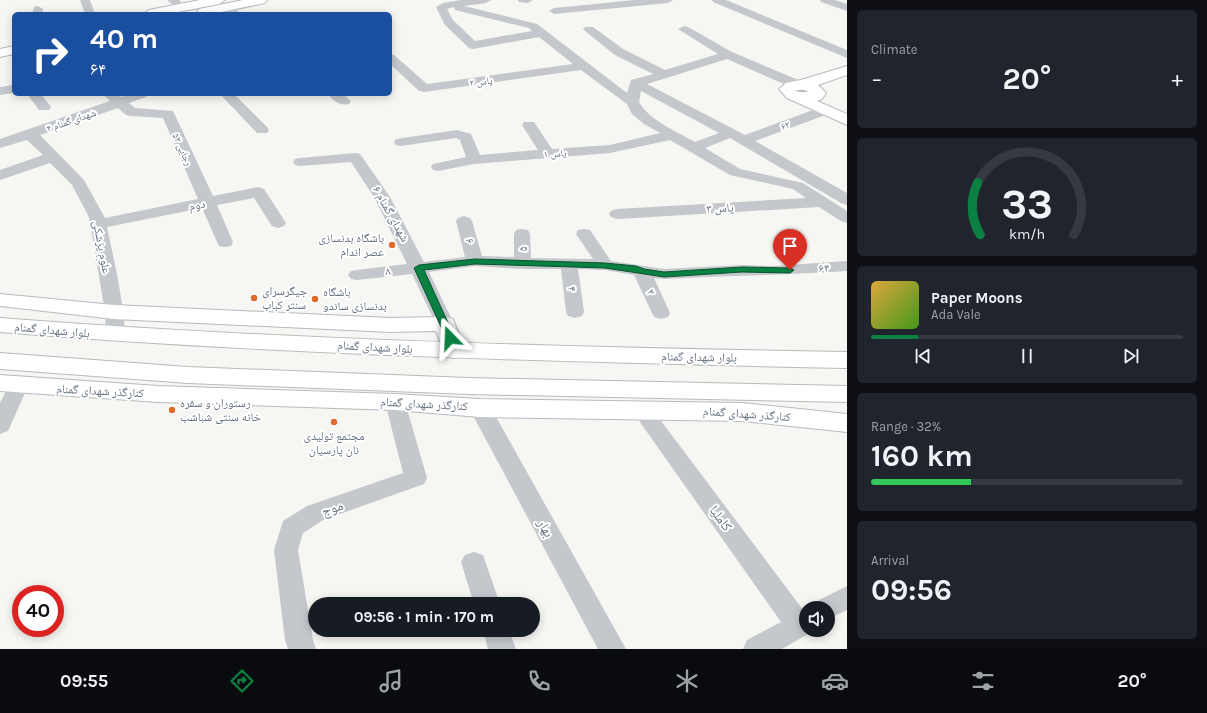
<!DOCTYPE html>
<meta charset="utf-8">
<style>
:root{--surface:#171b24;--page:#20242c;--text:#f1f3f6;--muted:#9ea1a6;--line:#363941;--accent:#0b8043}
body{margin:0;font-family:Karla,"Noto Naskh Arabic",sans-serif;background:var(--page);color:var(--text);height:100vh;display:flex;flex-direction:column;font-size:15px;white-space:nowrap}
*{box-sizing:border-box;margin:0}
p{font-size:13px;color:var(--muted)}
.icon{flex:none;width:22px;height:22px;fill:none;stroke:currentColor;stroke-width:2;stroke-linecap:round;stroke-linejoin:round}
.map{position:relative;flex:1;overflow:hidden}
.details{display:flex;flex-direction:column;gap:10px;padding:10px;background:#0d0f14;width:360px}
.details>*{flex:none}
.guide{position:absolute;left:12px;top:12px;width:380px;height:84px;border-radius:6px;box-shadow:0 2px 10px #0003;background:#1a4fa0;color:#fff;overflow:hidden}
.buttons{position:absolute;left:799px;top:601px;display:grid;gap:8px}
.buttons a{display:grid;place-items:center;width:36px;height:36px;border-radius:50%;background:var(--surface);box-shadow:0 2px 10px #0003;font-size:20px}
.speed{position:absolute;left:12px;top:585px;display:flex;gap:8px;font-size:20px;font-weight:700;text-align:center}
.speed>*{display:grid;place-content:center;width:52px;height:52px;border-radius:50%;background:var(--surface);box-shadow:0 2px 10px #0003;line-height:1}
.speed .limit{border:6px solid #d22;background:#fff;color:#111}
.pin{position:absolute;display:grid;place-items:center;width:34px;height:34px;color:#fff;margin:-41px -17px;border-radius:50% 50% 50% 0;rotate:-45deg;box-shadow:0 0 4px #0007}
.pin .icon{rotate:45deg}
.me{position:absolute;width:44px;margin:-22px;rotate:339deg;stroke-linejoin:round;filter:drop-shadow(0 0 3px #0008)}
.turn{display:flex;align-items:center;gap:14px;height:84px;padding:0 12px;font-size:18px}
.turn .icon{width:52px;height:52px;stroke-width:2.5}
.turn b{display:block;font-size:28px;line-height:34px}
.big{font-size:30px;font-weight:700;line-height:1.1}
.details .card{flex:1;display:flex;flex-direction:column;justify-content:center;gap:6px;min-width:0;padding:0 14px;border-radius:6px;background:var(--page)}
.details .dial{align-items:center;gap:0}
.dial svg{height:104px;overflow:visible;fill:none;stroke:var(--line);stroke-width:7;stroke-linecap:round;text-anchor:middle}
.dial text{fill:var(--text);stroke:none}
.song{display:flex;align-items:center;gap:12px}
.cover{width:48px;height:48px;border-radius:6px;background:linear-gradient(135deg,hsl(40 70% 55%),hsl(100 70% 35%))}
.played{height:4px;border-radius:2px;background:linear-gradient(90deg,var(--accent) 15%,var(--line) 15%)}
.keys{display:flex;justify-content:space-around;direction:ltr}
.heat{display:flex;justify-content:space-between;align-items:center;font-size:22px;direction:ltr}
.charge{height:6px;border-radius:3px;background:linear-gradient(90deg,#34c759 32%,var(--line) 0)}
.trip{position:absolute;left:308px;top:597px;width:232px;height:40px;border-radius:20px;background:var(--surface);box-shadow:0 2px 10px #0003;font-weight:700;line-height:40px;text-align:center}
.tab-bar{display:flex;height:64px;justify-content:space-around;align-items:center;background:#090b0e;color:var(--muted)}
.tab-bar .icon{width:28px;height:28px}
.tab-bar .current{color:var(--accent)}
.tab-bar b{font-size:18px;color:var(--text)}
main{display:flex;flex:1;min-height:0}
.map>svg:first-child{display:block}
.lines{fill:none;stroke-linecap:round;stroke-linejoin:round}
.secondary-casing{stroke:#b6babf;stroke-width:2}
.primary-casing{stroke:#b5b8bd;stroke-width:2}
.highway-casing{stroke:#b7b9bd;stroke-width:2}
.street{fill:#c4c7cb;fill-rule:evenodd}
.secondary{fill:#fff;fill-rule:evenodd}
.primary{fill:#fff;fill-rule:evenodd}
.highway{fill:#fff;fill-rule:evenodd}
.route{fill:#0b8043;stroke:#07532c}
.poi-dot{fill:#dc6d2d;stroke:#fff;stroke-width:1.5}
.labels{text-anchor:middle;stroke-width:4;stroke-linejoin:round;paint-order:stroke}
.far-street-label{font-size:10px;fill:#667283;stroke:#fff}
.street-label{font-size:12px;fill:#667283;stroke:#fff}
.poi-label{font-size:12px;fill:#667283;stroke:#fff;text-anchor:start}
.near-street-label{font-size:14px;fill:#667283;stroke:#fff}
</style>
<main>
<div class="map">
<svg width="847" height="649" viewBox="0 0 847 649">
<rect width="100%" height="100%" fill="#f6f6f3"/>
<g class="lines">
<defs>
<g id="secondary">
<path d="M 847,66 L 847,75 L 818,85 L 826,93 L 822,99 L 817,101 L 847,114 L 847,125 L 787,98 L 779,89 L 786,83 L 801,80 ZM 795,90 L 804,90 L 809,92 L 799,92 Z"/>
<path d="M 0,294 L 114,305 L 390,318 L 445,317 L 453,319 L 465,351 L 462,356 L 454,358 L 446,356 L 436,331 L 390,332 L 114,319 L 0,306 Z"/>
<path d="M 0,375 L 158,386 L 395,394 L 480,399 L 743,403 L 847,414 L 847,432 L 743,421 L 480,417 L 395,410 L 158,402 L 0,391 Z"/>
</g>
<g id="primary">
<path d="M 200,0 L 225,0 L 219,4 L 168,14 L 143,14 L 149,10 Z"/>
<path d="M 243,0 L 267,0 L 265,3 L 212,14 L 198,14 L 197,12 L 199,9 Z"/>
<path d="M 14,46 L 14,54 L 0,57 L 0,49 Z"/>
</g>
<g id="highway">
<path d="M 0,318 C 282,340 564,347 847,352 L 847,368 C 564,362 282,355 0,332 Z"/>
<path d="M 0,353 L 188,367 L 468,378 L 847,386 L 847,402 L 468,394 L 188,383 L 0,369 Z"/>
</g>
</defs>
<use href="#secondary" class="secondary-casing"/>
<use href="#primary" class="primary-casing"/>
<use href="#highway" class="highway-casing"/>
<g class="street">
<path d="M 80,0 L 90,0 L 95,14 L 85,14 Z"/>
<path d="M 167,0 L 179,0 L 187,7 L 186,9 L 178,9 Z"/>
<path d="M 461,0 L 491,0 L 486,3 L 464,6 L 537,24 L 627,93 L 631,80 L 653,74 L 615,55 L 585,31 L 583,29 L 585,27 L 593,27 L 623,49 L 665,70 L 718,54 L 678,29 L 684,26 L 688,27 L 732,52 L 803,82 L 804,85 L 803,88 L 793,88 L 727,59 L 647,84 L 745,135 L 821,107 L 831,107 L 833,110 L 831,113 L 755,141 L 847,193 L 847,205 L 841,203 L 730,138 L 705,148 L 740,169 L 803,183 L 847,211 L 847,223 L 841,221 L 819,207 L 617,219 L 611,217 L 609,214 L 611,211 L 617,209 L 806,198 L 793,189 L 730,175 L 670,140 L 610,153 L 474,164 L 438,171 L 433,170 L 431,167 L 433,164 L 466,157 L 460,140 L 456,138 L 401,146 L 396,145 L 394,142 L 396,139 L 457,130 L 471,134 L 480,155 L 538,150 L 522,125 L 524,122 L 534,122 L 552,149 L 610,145 L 660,133 L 644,124 L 632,114 L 627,104 L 581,70 L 424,92 L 419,91 L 390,64 L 390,54 L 394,55 L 427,84 L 573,64 L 539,37 L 473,49 L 469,48 L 445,25 L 436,7 L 443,3 ZM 454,7 L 455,10 L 529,28 L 532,31 L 475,41 L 453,20 L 447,9 ZM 641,91 L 719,133 L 695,142 C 676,131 650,121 639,102 Z"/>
<path d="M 518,0 L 533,0 L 528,3 L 519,2 Z"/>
<path d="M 635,0 L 673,0 L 668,3 L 554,14 L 549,11 L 554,8 Z"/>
<path d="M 712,0 L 726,0 L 847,50 L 847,58 L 713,2 Z"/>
<path d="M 820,0 L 835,0 L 847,4 L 847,11 L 821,2 Z"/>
<path d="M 227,4 L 231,5 L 241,14 L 229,14 L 222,7 Z"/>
<path d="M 38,6 L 43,9 L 42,14 L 32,14 L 34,7 Z"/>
<path d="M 14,85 L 14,93 L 0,95 L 0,87 Z"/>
<path d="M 27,94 L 41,94 L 51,107 L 49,110 L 39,110 Z"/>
<path d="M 102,94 L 117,94 L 121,97 L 129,94 L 148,94 L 146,97 L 129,103 L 135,108 L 173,111 L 213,196 L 258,187 L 264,189 L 286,223 L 284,226 L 278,228 L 272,226 L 254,198 L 217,205 L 233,242 L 231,246 L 225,247 L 219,246 L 217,242 L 202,208 L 107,227 C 111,246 130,328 123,339 L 116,341 L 109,339 L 106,335 L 105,312 L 89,217 L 72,185 L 50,163 L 0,180 L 0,170 L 43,155 L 27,140 L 0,148 L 0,139 L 110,101 ZM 118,108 L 126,115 L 131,116 L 163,118 L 198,199 L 105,218 L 84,180 L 40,135 Z"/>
<path d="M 220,94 L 234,94 L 267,127 L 269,130 L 267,133 L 257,133 Z"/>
<path d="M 328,94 L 343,94 L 351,101 L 349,104 C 340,106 333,101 328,94 Z"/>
<path d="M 355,153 L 360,154 L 390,197 L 424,262 L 465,257 L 456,221 L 458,218 L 464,216 L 470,218 L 472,221 L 482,256 L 514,257 L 514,234 L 516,230 L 522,229 L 528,230 L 530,234 L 531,258 L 593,259 L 576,234 L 578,230 L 584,229 L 590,230 L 611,261 L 664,269 L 742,265 L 774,266 L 847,261 L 847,271 C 786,275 725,276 664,279 L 654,278 L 670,313 L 668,317 L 661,319 L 654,317 L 652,313 L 634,275 L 605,270 L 578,269 L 584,312 L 582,316 L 575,318 L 568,316 L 566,312 L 561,269 L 523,269 L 475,266 L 429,272 L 454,324 L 452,328 L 445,330 L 438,328 L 436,324 L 412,274 L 357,280 L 351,279 L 348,275 L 351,271 L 357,270 L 407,264 L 374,197 L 351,162 L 300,166 L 295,165 L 293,162 L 295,159 L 300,158 Z"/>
<path d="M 18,379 L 25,381 L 28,386 L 8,431 L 0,434 L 0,403 L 11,381 Z"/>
<path d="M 395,395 L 402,397 L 405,402 L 427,478 L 424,484 L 323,520 L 303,533 L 298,550 L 313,640 L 316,649 L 288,649 L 285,640 L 274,550 L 283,521 L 307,506 L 403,473 L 385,402 L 388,397 Z"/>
<path d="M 480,401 L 487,403 L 491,408 L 626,649 L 598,649 L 469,408 L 473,403 Z"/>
<path d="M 642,403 L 649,405 L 804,611 L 806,610 L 806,630 L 815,630 L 782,649 L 743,649 L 747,640 L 781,622 L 635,415 L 631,410 L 635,405 Z"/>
<path d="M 474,552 L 483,555 L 500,604 L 474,604 L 461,562 L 465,555 Z"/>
<path d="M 847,586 L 847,610 L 828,619 L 828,608 L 815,608 L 819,600 Z"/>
<path d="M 483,630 L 509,630 L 516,649 L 488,649 Z"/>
</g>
<use href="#secondary" class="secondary"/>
<use href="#primary" class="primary"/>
<use href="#highway" class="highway"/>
</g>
<path class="route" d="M 475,259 L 605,263 L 636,266 L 644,269 L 664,272 L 742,267 L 790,268 L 794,270 L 790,273 L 742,272 L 664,277 L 605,268 L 475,264 L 424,270 L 455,338 L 453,340 L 447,340 L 414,268 L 419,265 Z"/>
<g class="poi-dot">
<circle cx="392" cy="245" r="4"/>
<circle cx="254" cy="298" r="4"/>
<circle cx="315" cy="299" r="4"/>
<circle cx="172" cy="410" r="4"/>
<circle cx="334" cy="422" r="4"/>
</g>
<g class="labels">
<g class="far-street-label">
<text transform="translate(481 81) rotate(-7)" y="4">یاس ۲</text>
<text transform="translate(71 120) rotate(-19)" y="4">شهدای گمنام ۴</text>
<text transform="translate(785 125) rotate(-20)" y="4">۶۲</text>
<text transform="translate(183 149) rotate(66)" y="4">رجایی ۵۲</text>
<text transform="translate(555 153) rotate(-4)" y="4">یاس ۱</text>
</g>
<g class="street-label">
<text transform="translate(197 205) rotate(-11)" y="4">دوم</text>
<text transform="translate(720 208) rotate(-3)" y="4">یاس ۳</text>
<text transform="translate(391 214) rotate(61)" y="4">شهدای گمنام ۶</text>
<text transform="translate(470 241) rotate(76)" y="4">۶</text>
<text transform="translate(102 247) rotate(79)" y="4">علوم پزشکی</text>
<text transform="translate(523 249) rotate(-92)" y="4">۵</text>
<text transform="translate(824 268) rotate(-3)" y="4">۶۴</text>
<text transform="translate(388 271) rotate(-7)" y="4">۸</text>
<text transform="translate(572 289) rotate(83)" y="4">۴</text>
<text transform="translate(651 292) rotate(65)" y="4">۲</text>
<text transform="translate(52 330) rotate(5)" y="4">بلوار شهدای گمنام</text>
<text transform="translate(375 347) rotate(3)" y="4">بلوار شهدای گمنام</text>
<text transform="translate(699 357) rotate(1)" y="4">بلوار شهدای گمنام</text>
<text transform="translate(100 391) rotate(3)" y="4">کنارگذر شهدای گمنام</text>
<text transform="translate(424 404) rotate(3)" y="4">کنارگذر شهدای گمنام</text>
<text transform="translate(747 414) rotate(4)" y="4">کنارگذر شهدای گمنام</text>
</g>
<g class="poi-label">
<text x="384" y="242" text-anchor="end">باشگاه بدنسازی<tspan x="384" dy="14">عصر اندام</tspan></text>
<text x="262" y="295">جیگرسرای<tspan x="262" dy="14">سنتر کباب</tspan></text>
<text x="323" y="296">باشگاه<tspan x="323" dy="14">بدنسازی ساندو</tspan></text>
<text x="180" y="407">رستوران و سفره<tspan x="180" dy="14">خانه سنتی شباشب</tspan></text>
<text x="334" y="440" text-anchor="middle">مجتمع تولیدی<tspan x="334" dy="14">نان پارسیان</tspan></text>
</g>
<g class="near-street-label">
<text transform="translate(332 508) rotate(-20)" y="5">موج</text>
<text transform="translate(721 518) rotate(54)" y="5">کاملیا</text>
<text transform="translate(546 528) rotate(61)" y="5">بهار</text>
</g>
</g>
</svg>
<div class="buttons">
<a><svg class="icon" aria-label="sound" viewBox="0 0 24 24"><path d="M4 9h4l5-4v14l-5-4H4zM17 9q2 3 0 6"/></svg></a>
</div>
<div class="speed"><div class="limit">40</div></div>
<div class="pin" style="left:790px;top:270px;background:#d93025"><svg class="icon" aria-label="arrive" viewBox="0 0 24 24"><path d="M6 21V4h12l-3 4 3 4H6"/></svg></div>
<svg class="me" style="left:450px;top:338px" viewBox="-20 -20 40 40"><path d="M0-17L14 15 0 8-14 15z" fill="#0b8043" stroke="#fff" stroke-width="4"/></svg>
<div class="trip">09:56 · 1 min · 170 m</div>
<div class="guide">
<div class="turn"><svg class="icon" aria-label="right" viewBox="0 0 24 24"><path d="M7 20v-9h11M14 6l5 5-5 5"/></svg><div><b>40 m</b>۶۴</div></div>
</div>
</div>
<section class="details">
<div class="card"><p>Climate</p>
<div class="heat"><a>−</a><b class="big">20°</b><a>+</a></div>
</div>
<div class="card dial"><svg viewBox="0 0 100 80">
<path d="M14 69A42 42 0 1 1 86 69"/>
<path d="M14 69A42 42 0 0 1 12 29" stroke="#0b8043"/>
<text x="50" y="56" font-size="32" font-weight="700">33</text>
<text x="50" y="72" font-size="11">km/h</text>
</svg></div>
<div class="card">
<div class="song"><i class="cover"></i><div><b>Paper Moons</b><p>Ada Vale</p></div></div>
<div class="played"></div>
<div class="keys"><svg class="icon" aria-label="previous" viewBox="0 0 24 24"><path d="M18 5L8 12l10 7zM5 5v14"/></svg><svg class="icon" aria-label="pause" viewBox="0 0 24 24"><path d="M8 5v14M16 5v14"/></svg><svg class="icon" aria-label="next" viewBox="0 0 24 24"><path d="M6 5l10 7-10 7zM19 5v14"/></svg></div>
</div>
<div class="card"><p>Range · 32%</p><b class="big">160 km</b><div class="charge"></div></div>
<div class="card"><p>Arrival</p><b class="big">09:56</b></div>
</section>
</main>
<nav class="tab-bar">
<b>09:55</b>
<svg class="icon current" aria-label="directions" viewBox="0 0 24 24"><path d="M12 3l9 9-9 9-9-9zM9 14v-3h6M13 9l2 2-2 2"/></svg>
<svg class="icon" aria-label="music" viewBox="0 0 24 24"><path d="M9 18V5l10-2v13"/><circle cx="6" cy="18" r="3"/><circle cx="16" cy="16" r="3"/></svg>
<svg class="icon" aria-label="phone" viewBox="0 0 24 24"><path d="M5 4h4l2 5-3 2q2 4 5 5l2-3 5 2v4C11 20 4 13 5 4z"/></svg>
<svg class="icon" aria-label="climate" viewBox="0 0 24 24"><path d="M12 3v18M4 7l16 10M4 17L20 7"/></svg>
<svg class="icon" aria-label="car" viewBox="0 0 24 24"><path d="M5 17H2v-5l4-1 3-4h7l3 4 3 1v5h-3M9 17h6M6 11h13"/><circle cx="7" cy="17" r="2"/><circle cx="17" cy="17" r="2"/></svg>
<svg class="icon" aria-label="filters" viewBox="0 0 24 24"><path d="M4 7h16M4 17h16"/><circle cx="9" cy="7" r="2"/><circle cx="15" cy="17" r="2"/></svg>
<b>20°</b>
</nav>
